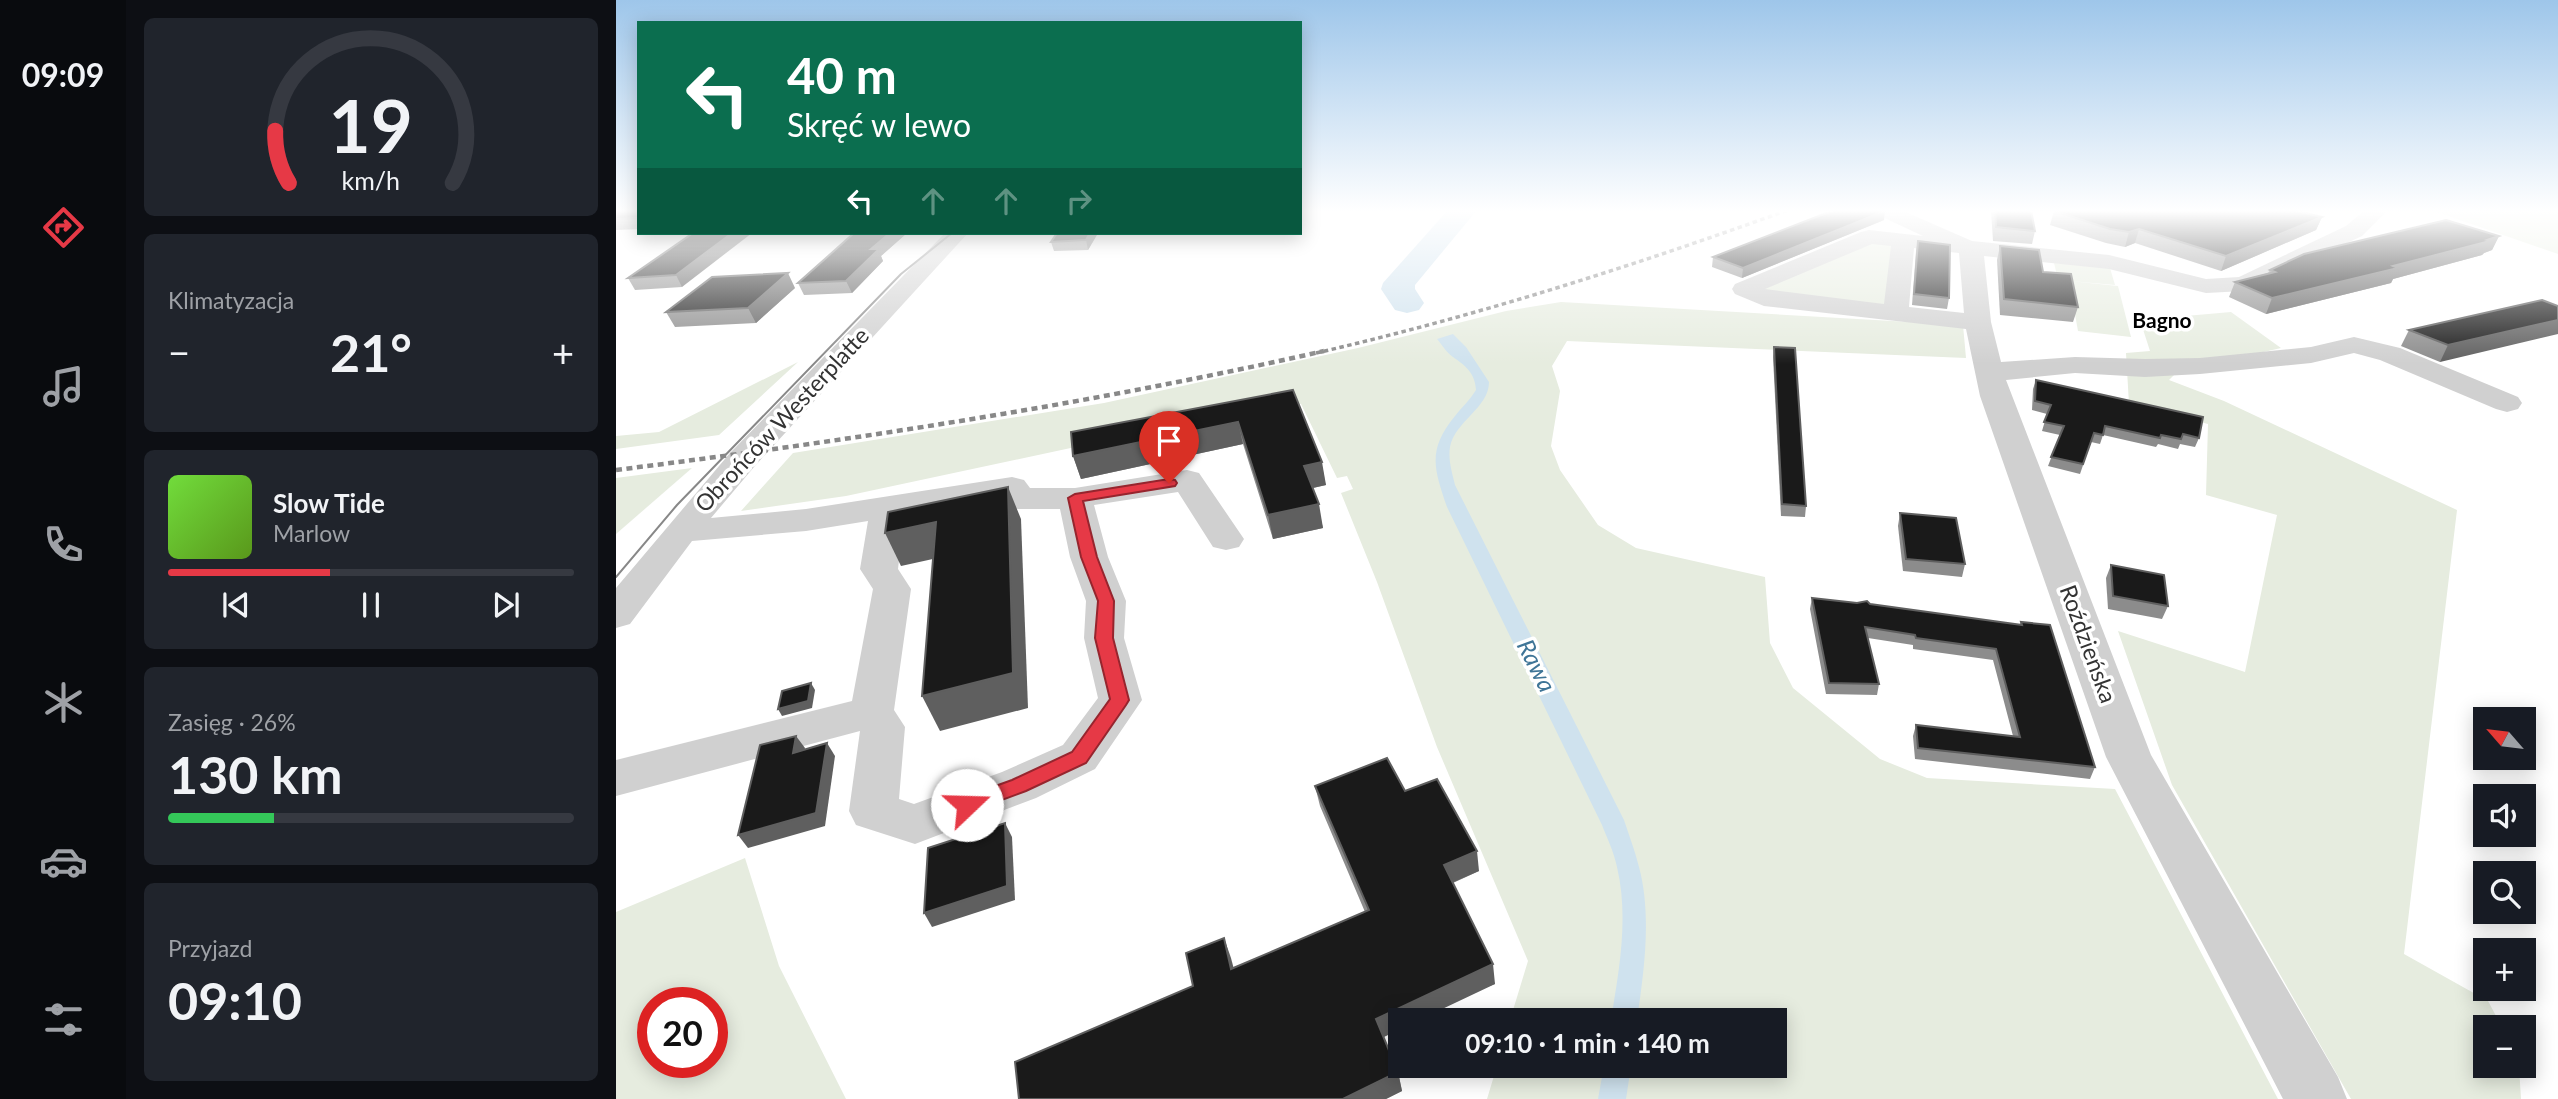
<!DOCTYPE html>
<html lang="pl">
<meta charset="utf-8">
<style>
:root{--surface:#171b24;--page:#20242c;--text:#f1f3f6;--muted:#9ea1a6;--line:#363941;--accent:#e63946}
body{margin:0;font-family:Lato,sans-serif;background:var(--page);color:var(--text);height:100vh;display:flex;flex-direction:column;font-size:26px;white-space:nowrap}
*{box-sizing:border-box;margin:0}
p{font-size:23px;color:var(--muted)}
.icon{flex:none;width:38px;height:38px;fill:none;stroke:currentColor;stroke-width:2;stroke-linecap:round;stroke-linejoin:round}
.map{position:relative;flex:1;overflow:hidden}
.side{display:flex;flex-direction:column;gap:18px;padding:18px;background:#0d0f14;width:490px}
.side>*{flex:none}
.top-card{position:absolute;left:21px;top:21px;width:665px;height:214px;border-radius:0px;box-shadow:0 4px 18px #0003;background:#0b6e4f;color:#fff;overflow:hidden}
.needle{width:46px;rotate:298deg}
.controls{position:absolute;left:1857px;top:707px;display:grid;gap:14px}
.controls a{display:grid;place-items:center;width:63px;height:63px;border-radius:0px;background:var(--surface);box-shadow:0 4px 18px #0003;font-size:35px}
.speed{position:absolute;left:21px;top:987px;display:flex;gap:14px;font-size:35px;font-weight:700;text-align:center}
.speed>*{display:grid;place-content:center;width:91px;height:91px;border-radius:50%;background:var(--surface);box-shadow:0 4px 18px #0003;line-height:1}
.speed .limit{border:10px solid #d22;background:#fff;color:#111}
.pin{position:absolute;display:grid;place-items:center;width:60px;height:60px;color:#fff;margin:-72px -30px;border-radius:50% 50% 50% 0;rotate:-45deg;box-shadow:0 0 7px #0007}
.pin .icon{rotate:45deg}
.me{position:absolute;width:77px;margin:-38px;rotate:69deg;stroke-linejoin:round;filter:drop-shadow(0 0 5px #0008)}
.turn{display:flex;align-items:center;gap:24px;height:147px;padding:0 35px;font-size:32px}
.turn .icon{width:91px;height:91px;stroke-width:2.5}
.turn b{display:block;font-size:49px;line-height:60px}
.lanes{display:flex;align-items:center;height:66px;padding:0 35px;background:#0003;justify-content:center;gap:35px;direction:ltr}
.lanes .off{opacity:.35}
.big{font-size:52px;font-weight:700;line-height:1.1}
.side .tile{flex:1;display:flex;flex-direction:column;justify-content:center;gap:10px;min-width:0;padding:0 24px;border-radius:10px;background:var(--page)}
.side .dial{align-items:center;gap:0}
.dial svg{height:182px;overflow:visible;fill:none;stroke:var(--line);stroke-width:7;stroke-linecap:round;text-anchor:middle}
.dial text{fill:var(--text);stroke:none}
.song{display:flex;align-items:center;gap:21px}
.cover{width:84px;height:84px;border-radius:10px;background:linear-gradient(135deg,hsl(100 70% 55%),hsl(90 70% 35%))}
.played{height:7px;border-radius:4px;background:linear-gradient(90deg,var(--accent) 40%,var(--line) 40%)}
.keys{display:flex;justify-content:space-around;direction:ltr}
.heat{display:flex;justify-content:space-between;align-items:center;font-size:38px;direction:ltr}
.charge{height:10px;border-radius:5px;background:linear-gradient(90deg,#34c759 26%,var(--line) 0)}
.trip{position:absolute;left:772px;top:1008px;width:399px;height:70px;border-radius:0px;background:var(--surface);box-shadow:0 4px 18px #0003;font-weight:700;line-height:70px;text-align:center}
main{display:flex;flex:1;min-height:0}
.dock{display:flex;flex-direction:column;width:126px;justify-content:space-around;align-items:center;background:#090b0e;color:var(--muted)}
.dock .icon{width:49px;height:49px}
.dock .current{color:var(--accent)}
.dock b{font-size:32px;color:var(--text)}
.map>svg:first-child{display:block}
.green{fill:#e6ecdf;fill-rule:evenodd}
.water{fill:#cfe2ee}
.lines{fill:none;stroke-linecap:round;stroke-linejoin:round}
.river{fill:#cfe2ee;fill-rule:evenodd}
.minor{fill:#d0d0d0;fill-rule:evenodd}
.tram{stroke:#888;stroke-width:2}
.rail-far1{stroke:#888;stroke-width:3.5;stroke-dasharray:4.5 3.5;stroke-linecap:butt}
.rail{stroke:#888;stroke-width:4.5;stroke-dasharray:6 4.5;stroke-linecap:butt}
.wall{fill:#8c8c8c}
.shaded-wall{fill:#5f5f5f}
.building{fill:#1a1a1a;stroke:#5f5f5f;stroke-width:2}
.route{fill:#e63946;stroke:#96252e;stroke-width:2}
.labels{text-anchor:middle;stroke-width:7;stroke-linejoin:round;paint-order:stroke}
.far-neighbourhood-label{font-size:21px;font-weight:bold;fill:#000;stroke:#fff}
.street-label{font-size:23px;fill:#333;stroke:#fff}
.water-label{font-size:24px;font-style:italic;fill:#3f7597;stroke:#fff}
</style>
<main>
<nav class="dock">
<b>09:09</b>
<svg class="icon current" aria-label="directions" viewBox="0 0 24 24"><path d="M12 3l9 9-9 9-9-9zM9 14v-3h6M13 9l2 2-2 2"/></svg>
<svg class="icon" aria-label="music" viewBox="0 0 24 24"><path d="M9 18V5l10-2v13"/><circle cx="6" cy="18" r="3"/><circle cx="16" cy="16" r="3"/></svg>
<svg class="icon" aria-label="phone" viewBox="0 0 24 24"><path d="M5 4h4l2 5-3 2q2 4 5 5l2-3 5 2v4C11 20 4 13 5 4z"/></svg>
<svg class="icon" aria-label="climate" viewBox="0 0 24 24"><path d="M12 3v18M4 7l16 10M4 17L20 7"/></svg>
<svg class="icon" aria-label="car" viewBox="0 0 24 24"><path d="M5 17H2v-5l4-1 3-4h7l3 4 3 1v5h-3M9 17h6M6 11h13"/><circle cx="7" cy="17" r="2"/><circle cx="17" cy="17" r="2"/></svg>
<svg class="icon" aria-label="filters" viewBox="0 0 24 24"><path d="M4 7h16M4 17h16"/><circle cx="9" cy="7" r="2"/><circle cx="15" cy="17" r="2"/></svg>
</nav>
<section class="side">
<div class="tile dial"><svg viewBox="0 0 100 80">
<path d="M14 69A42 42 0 1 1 86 69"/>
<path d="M14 69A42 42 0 0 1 8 46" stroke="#e63946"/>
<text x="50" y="56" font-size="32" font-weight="700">19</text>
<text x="50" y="72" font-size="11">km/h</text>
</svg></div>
<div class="tile"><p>Klimatyzacja</p>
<div class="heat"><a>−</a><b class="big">21°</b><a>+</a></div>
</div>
<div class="tile">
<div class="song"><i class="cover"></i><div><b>Slow Tide</b><p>Marlow</p></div></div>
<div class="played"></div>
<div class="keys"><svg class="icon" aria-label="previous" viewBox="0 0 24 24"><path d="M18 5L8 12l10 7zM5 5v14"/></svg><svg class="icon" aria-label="pause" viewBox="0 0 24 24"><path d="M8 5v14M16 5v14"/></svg><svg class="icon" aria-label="next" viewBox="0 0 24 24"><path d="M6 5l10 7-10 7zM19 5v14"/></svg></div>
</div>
<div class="tile"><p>Zasięg · 26%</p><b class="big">130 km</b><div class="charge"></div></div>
<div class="tile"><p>Przyjazd</p><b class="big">09:10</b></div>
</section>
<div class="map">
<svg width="1942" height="1099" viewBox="0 0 1942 1099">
<rect width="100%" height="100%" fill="#fff"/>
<g class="green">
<path d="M 1815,210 L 1942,210 L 1942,254 Z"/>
<path d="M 1255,241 L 1273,243 L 1276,247 L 1270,306 L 1145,293 L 1146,286 Z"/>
<path d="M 1438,263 L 1494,268 L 1499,285 L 1454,281 L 1502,286 L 1515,337 L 1462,331 L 1453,281 L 1442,279 Z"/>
<path d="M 945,302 L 1347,325 L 1350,358 L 951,341 L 936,366 L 944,391 L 935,446 L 944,470 L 982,525 L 1020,548 L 1149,577 L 1154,643 L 1177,688 L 1264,759 L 1311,778 L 1499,789 L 1662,1099 L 871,1099 L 881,1066 L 1158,1066 L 1158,1020 L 894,1020 L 912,961 L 821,747 L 761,582 L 725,493 L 737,489 L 731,476 L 721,478 L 685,404 L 674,401 L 230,496 L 125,511 L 177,453 L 488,403 L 742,348 L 890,311 Z"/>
<path d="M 1615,312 L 1665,348 L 1561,372 L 1553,380 L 1608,401 L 1841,510 L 1788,954 L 1872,1001 L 1886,1027 L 1869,1027 L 1869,1066 L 1903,1066 L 1905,1099 L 1735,1099 L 1556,785 L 1502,631 L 1629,672 L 1661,515 L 1590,495 L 1592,424 L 1513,404 L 1510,353 L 1534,351 L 1524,320 Z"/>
<path d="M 182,362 L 103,435 L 0,449 L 0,436 L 43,432 Z"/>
<path d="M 76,468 L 0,534 L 0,478 Z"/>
<path d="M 129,858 L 163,966 L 230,1099 L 0,1099 L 0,912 ZM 37,1003 L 96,1003 L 96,1062 L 37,1062 Z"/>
</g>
<g class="water">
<path d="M 837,334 L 850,347 L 873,382 C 873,408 839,421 834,447 C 832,460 836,472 839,485 L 1008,820 C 1013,835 1019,851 1023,867 C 1036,915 1028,971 1021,1020 L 995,1020 C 1003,970 1013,918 1001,867 C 998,852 991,838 986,825 L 831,507 C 818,469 811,450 839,416 C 846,407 854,400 860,390 C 859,373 850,366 837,357 C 831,353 826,345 821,339 Z"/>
<path d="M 988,1066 L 1015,1066 L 1010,1099 L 982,1099 Z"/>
</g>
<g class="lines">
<path class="river" d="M 832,210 L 861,210 L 799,285 L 799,289 L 808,303 L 803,310 L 791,313 L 779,310 L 765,289 L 767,283 Z"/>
<g class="minor">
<path d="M 1256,210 L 1285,210 L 1356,241 L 1493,255 L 1590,279 L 1623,277 L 1730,226 L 1749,210 L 1772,210 L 1746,236 L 1628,291 L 1590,293 L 1493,269 L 1368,256 L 1375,322 L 1385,362 L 1459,357 L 1529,359 L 1584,358 L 1695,347 L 1738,337 L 1784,348 L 1902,397 L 1906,403 L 1902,409 L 1891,412 L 1880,409 L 1764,360 L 1738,353 L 1695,363 L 1584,374 L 1529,377 L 1459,373 L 1390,380 L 1535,755 L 1722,1077 L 1731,1099 L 1667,1099 L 1490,757 L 1364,396 L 1350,329 L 1148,306 L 1119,294 L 1116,289 L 1119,284 L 1245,232 L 1253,230 L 1307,236 L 1260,214 ZM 1256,244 L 1275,246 L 1268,304 L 1149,289 ZM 1298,248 L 1343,253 L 1348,313 L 1293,307 Z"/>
<path d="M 329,233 L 352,233 L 138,467 L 95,518 L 190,509 L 396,477 L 408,480 L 414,488 L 459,488 L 571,470 L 583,473 L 628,539 L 623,547 L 610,550 L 597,547 L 562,492 L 478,505 L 492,557 L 510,601 L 508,638 L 526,700 L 479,769 L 420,798 L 299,844 L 240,825 L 233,811 L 244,731 L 0,796 L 0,760 L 236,701 L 257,589 L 244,569 L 252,521 L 190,531 L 76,541 L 14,624 L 0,628 L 0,588 L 114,453 ZM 385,499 L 390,506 L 402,509 L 444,509 L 454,557 L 470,601 L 468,638 L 482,698 L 447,745 L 386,772 L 298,804 L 283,799 L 289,727 L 278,710 L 295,589 L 282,569 L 288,515 Z"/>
</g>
<path class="tram" d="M 0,577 L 61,505 L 285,274 L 336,233"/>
<path class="rail-far1" d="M 700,353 C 861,316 1017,266 1172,210"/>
<path class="rail" d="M 0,470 C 238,440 474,404 708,351"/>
</g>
<g class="wall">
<path d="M 0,210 L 23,210 L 23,229 L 0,230 Z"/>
<path d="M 1375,210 L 1415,210 L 1419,231 L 1416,244 L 1377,241 Z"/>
<path d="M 1438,211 L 1706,217 L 1700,230 L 1605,271 L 1519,243 L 1509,247 L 1490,243 L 1434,225 Z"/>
<path d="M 1268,220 L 1126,278 L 1096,267 L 1097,257 Z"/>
<path d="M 77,233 L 66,287 L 19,290 L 12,278 Z"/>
<path d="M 238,233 L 291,233 L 265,256 L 267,261 L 236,293 L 188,295 L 182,283 Z"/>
<path d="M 482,233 L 472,250 L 438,251 L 435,242 Z"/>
<path d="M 1883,236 L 1876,250 L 1868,253 L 1866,255 L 1777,279 L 1775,283 L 1650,314 L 1613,297 L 1619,282 L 1652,273 L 1654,270 Z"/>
<path d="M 1302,241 L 1333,298 L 1331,309 L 1296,305 L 1300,251 Z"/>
<path d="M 1384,246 L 1427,272 L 1462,307 L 1457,322 L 1384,315 L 1381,260 Z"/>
<path d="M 179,288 L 140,323 L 59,327 L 50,312 Z"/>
<path d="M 1926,300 L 1824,362 L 1785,346 L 1793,330 Z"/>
<path d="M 1158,347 L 1190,506 L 1189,517 L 1165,516 L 1157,357 Z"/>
<path d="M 1420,380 L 1583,438 L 1579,447 L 1564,444 L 1562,449 L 1542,444 L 1540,447 L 1487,435 L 1484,444 L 1475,442 L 1464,474 L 1432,466 L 1444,435 L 1426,431 L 1431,414 L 1416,410 L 1417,389 Z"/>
<path d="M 677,390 L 710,485 L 697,488 L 707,528 L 657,539 L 627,444 L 465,479 L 457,456 Z"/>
<path d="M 1284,513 L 1349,564 L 1346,577 L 1287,571 L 1282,526 Z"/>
<path d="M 1495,565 L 1552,606 L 1546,619 L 1492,609 L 1490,578 Z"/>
<path d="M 1196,598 L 1254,604 L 1404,625 L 1405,622 L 1479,767 L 1474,779 L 1299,759 L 1297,736 L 1300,725 L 1397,736 L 1377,660 L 1297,649 L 1297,645 L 1252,638 L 1263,684 L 1261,695 L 1210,694 L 1194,609 Z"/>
<path d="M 699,786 L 789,791 L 863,871 L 837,883 L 879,984 L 784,1020 L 784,1029 L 767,1037 L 782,1072 L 786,1091 L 770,1099 L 403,1099 L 577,986 L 608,938 L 617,968 L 749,912 L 704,806 Z"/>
</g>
<g class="shaded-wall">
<path d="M 1269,211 L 1268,220 L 1126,278 L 1127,268 Z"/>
<path d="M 1706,217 L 1700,230 L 1605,271 L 1610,256 Z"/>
<path d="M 1523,229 L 1519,243 L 1509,247 L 1513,232 Z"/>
<path d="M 116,233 L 136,233 L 66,287 L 60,275 Z"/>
<path d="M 274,233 L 291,233 L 265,256 L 267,261 L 236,293 L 230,281 L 255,249 Z"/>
<path d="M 474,233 L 482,233 L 472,250 L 470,240 Z"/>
<path d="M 1883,236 L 1876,250 L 1868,253 L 1866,255 L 1777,279 L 1775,283 L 1650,314 L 1656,298 Z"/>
<path d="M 172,273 L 179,288 L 140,323 L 132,308 Z"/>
<path d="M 1942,320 L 1942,334 L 1824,362 L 1832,345 Z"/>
<path d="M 622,422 L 627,444 L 465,479 L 457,456 Z"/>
<path d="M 706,462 L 710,485 L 692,489 L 688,466 Z"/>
<path d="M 392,487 L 405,519 L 412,708 L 324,731 L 306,696 Z"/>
<path d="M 703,504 L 707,528 L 657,539 L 652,515 Z"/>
<path d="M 320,522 L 335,555 L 285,566 L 269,533 Z"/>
<path d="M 195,683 L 199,690 L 196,708 L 166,716 L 162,709 Z"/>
<path d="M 180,736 L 189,748 L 185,766 L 177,753 Z"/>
<path d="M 211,743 L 219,756 L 209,826 L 132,848 L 122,835 Z"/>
<path d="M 389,823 L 396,837 L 399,900 L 316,927 L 308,913 Z"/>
<path d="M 861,851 L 863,871 L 831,885 L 828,865 Z"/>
<path d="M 608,938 L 615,958 L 623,989 L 615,969 Z"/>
<path d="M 877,964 L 879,984 L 803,1020 L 784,1020 L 784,1029 L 764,1039 L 760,1019 Z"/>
<path d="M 782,1072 L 786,1091 L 770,1099 L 727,1099 Z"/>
</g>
<g class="building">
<path d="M 0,210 L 23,210 L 23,218 L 0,219 Z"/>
<path d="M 1218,210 L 1267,210 L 1269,211 L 1127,268 L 1097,257 Z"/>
<path d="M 1379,210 L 1415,210 L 1419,231 L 1380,227 Z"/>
<path d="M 1441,210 L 1678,210 L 1706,217 L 1610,256 L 1523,229 L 1513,232 L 1494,229 L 1438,211 Z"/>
<path d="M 1830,220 L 1883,236 L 1871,240 L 1874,241 L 1777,266 L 1782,268 L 1656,298 L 1619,282 L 1659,272 L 1654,270 L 1688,254 Z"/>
<path d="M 77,233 L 116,233 L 60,275 L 12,278 Z"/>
<path d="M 238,233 L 274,233 L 255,249 L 263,249 L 230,281 L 182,283 Z"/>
<path d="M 441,233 L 474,233 L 470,240 L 435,242 Z"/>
<path d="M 1302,241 L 1334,245 L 1333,298 L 1298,294 Z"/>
<path d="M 1384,246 L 1423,250 L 1427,272 L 1455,274 L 1462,307 L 1388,299 Z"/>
<path d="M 172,273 L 132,308 L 50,312 L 96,277 Z"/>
<path d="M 1926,300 L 1942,306 L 1942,320 L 1832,345 L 1793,330 Z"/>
<path d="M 1158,347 L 1179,348 L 1190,506 L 1166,504 Z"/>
<path d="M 1420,380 L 1587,417 L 1583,438 L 1567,434 L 1565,439 L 1545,435 L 1544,438 L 1489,426 L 1487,435 L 1478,433 L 1467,464 L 1435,457 L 1448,426 L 1428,422 L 1435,405 L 1419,401 Z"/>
<path d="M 677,390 L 706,462 L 688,466 L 703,504 L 652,515 L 622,422 L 457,456 L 455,432 Z"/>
<path d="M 392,487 L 397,673 L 306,696 L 320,522 L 269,533 L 272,512 Z"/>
<path d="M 1284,513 L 1340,518 L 1349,564 L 1290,559 Z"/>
<path d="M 1495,565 L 1548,575 L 1552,606 L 1497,596 Z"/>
<path d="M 1196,598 L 1241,603 L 1251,601 L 1254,604 L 1406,625 L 1405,622 L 1434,625 L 1479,767 L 1302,748 L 1300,725 L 1404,737 L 1380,649 L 1300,638 L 1299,635 L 1249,627 L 1263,684 L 1213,683 Z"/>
<path d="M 195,683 L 192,701 L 162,709 L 166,691 Z"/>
<path d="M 180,736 L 177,753 L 211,743 L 200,813 L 122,835 L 144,745 Z"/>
<path d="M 771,758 L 789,791 L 821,779 L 861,851 L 828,865 L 877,964 L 760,1019 L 782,1072 L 727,1099 L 403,1099 L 399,1062 L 577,986 L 570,953 L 608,938 L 615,969 L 753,910 L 699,786 Z"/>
<path d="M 389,823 L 391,886 L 308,913 L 312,848 Z"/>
</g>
<linearGradient id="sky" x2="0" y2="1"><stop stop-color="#9ec6ea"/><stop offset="0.58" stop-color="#fff"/><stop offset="1" stop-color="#fff" stop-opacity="0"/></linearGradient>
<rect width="1942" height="364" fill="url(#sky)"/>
<path class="route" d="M 553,479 L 559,480 L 561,483 L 559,486 L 467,501 L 481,557 L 498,601 L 497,638 L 513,700 L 510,705 L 470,763 L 410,791 L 351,813 L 343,811 L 340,805 L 343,799 L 396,780 L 456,752 L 494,699 L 479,638 L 482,601 L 465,557 L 452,498 L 459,494 Z"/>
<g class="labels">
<g class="far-neighbourhood-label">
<text x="1546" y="328">Bagno</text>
</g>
<g class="street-label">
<text transform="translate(166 420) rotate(-47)" y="8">Obrońców Westerplatte</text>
<text transform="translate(1472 644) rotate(70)" y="8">Roździeńska</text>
</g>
<g class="water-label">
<text transform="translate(920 666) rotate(63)" y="8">Rawa</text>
</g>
</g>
</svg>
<div class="controls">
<a><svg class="needle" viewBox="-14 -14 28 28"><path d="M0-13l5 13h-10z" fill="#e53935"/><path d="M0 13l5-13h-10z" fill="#9ea1a6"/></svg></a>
<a><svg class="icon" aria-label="sound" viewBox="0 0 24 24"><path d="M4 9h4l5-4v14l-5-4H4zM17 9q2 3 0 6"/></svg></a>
<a><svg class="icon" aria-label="search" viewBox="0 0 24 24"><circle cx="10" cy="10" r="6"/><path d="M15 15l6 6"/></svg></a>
<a>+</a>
<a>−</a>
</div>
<div class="speed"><div class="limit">20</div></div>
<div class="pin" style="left:553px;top:483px;background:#d93025"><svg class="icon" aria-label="arrive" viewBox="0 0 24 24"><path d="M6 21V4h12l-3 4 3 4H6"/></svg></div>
<svg class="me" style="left:351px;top:805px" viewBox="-20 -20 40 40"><circle r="19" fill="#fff"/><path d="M0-13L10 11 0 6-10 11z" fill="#e63946"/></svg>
<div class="trip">09:10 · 1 min · 140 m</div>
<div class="top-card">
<div class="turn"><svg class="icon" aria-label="left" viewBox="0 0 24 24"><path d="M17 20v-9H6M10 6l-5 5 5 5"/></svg><div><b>40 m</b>Skręć w lewo</div></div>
<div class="lanes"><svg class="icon" aria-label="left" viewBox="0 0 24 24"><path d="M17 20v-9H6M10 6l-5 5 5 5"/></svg><svg class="icon off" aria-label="ahead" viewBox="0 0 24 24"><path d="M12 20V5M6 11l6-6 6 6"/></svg><svg class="icon off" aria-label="ahead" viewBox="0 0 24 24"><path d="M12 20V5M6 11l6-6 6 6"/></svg><svg class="icon off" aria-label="right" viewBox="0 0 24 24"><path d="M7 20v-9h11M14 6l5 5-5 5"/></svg></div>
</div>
</div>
</main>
